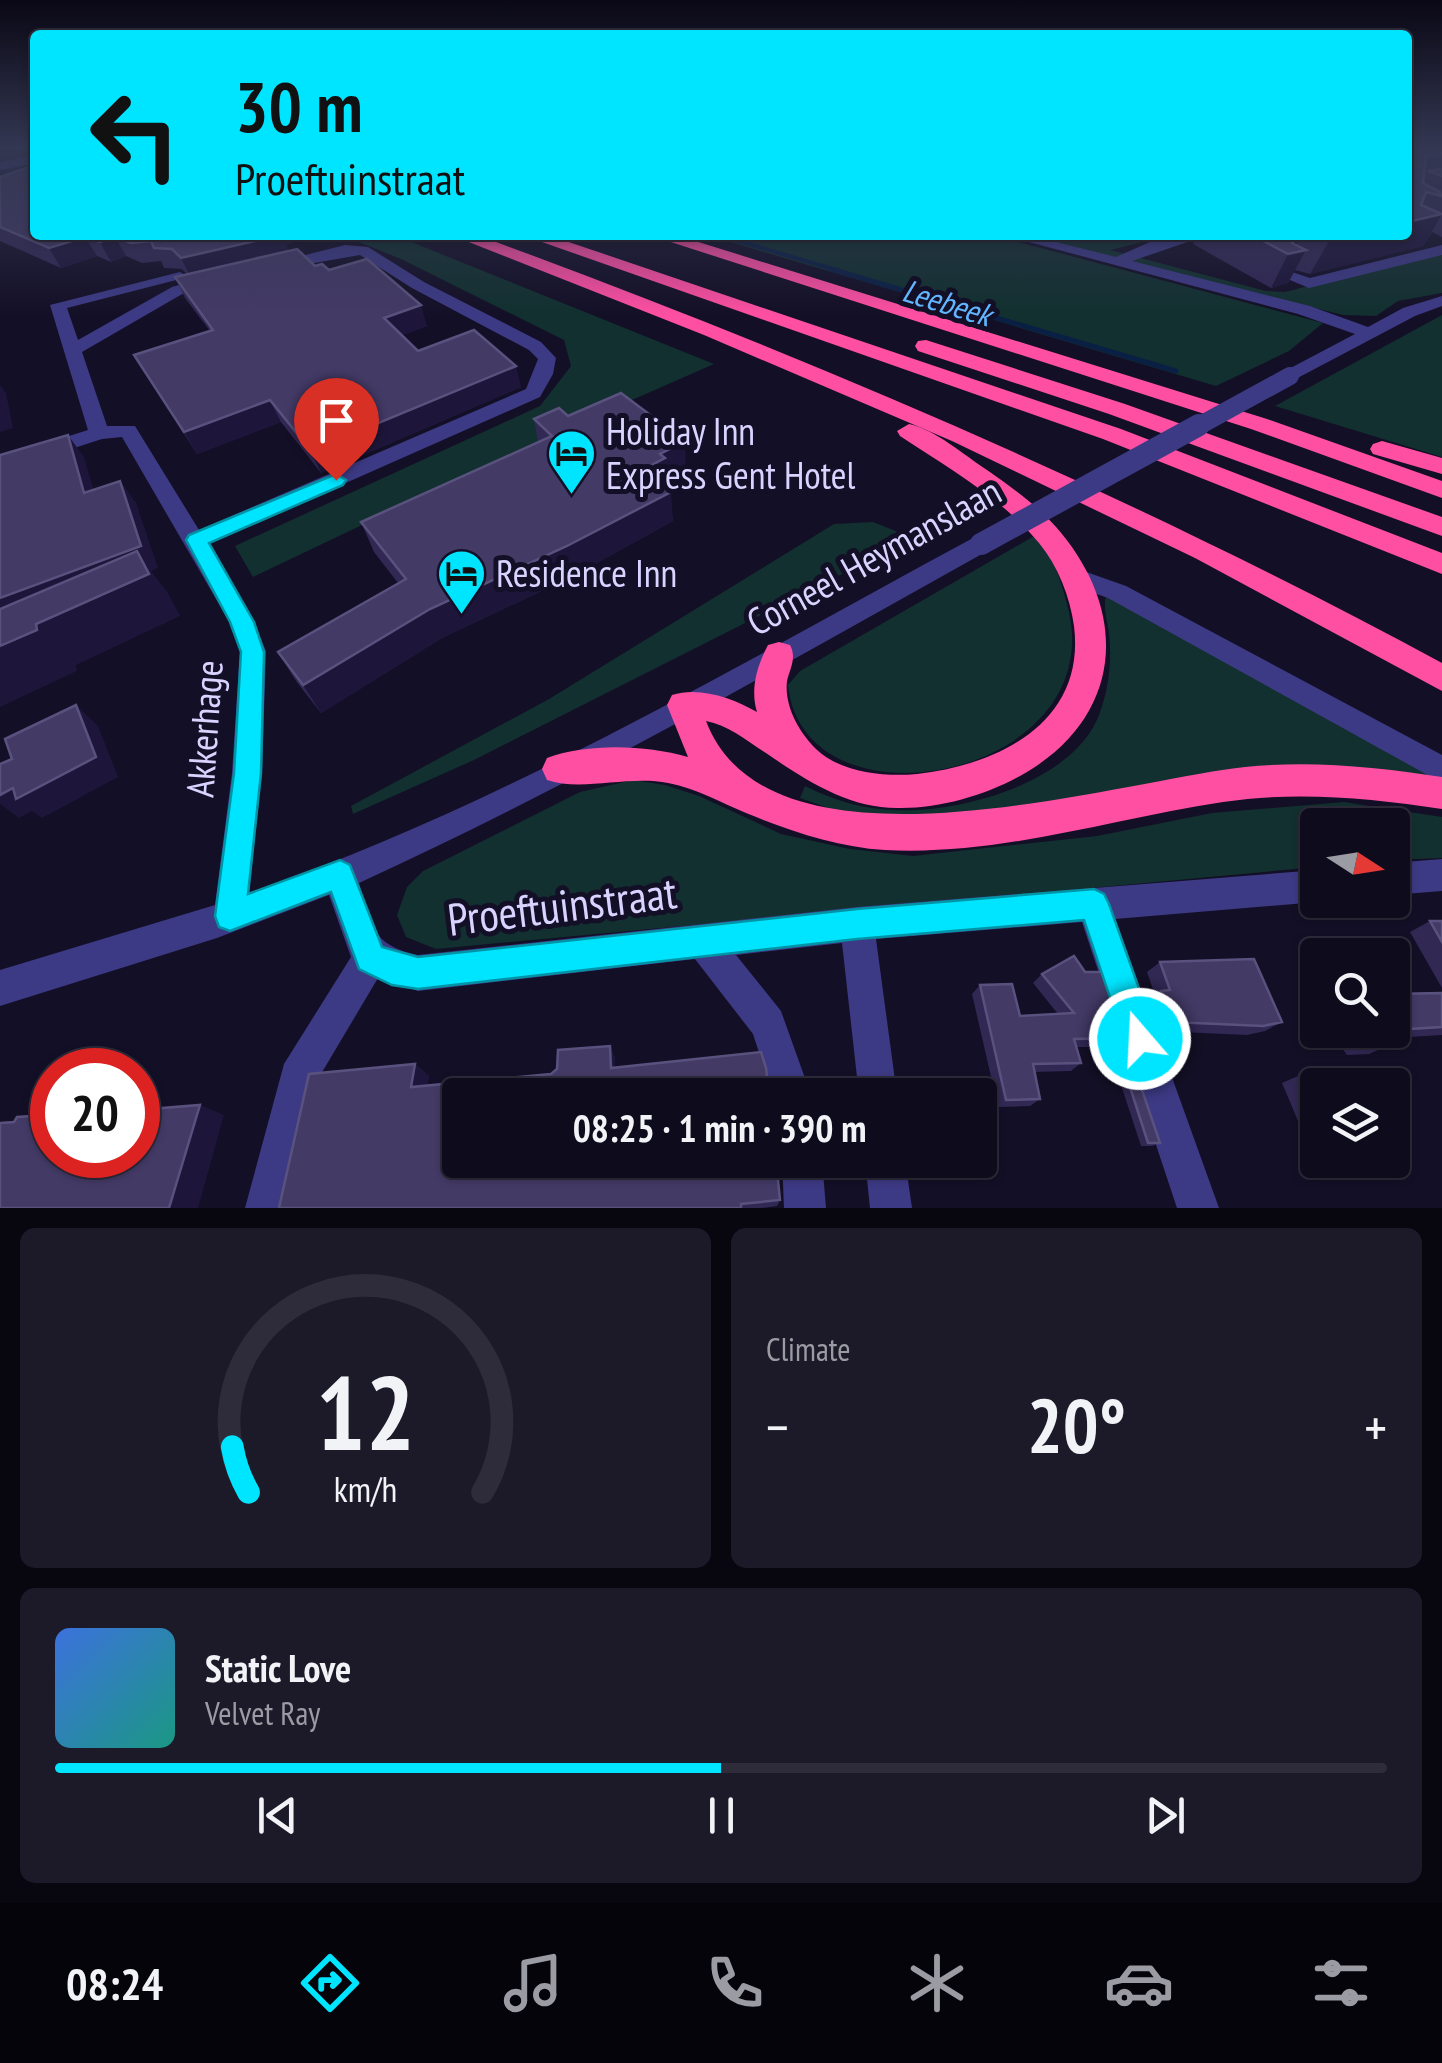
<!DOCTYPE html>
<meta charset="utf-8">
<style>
:root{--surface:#0e0b1c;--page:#1c1929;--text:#f1f3f6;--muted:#9b9ba3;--line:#2e2b3b;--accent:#00e5ff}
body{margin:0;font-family:"PT Sans Narrow",sans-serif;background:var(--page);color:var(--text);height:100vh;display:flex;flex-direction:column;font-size:38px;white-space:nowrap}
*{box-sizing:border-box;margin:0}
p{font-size:32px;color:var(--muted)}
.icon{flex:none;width:55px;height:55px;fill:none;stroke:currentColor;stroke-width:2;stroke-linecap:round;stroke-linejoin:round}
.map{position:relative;height:1208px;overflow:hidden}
.sheet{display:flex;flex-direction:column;gap:20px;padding:20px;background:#08060f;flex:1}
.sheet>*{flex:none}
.hud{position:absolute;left:30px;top:30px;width:1382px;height:210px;border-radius:10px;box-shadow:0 2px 8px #0004,0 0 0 2px var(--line);background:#00e5ff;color:#111;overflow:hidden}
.needle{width:65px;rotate:102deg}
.fabs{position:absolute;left:1300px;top:808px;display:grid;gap:20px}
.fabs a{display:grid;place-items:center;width:110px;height:110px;border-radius:10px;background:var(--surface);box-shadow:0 2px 8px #0004,0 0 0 2px var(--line);font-size:50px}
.speed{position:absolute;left:30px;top:1048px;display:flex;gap:20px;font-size:50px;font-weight:700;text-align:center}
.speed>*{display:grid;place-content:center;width:130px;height:130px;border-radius:50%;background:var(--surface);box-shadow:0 2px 8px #0004,0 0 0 2px var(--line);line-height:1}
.speed .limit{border:15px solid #d22;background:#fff;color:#111}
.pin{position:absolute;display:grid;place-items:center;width:85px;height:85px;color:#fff;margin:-102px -42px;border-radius:50% 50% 50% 0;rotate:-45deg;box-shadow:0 0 10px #0007}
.pin .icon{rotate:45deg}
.me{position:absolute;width:110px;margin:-55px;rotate:341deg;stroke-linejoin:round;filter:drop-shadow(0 0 8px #0008)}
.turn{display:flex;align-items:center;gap:35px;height:210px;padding:0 40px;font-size:45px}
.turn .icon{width:130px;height:130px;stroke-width:2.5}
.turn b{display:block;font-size:70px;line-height:85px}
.big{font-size:75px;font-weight:800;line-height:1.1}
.sheet .widget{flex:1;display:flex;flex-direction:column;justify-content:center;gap:15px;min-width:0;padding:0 35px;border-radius:15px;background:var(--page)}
.sheet .dial{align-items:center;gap:0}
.dial svg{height:260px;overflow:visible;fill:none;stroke:var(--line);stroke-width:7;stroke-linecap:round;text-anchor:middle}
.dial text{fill:var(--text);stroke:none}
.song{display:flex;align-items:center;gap:30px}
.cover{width:120px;height:120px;border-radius:15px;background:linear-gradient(135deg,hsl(220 70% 55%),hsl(170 70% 35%))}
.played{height:10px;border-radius:5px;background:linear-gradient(90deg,var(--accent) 50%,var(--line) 50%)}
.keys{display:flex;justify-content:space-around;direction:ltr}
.heat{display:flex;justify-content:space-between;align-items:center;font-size:55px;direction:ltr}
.sheet .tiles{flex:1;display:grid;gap:20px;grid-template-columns:1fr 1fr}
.widget:last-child{grid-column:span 2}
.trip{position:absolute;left:442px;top:1078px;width:555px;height:100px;border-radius:10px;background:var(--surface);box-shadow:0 2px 8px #0004,0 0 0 2px var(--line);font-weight:800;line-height:100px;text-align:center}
.menu{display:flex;height:160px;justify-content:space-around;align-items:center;background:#06040b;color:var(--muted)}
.menu .icon{width:70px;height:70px}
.menu .active{color:var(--accent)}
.menu b{font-size:45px;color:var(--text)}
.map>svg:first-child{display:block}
.green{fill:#12302f}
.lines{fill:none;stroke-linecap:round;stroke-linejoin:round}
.stream-far1{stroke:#0a1f44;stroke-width:4}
.stream{stroke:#0a1f44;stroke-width:5}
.minor{fill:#3d3a85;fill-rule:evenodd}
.highway{fill:#ff4fa3;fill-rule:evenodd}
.minor-bridge-far1{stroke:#3d3a85;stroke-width:18}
.minor-bridge{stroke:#3d3a85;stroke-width:22}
.wall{fill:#312854}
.shaded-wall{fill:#1d163a}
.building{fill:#433a66;stroke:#5a527e;stroke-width:2.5}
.route{fill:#00e5ff;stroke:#0095a6;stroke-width:2.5}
.labels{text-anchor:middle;stroke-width:10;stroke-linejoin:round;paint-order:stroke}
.far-water-label{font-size:32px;font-style:italic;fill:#62b6ff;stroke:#130f26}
.poi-label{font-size:38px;fill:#d9d4ff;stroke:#130f26;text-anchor:start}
.street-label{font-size:38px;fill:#d9d4ff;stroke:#130f26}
.near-street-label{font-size:45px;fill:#d9d4ff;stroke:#130f26}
</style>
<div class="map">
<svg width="1442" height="1208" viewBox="0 0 1442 1208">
<rect width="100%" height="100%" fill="#130f26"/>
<g class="green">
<path d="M 342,235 L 394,235 L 714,364 L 534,443 L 253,577 L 235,546 L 540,406 L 571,366 L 564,340 L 401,259 Z"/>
<path d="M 707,235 L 992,235 L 1323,323 L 1289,351 L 1216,386 Z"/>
<path d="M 1022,235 L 1171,235 L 1110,250 L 1266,291 L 1285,292 L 1442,251 L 1442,293 L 1398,301 L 1376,316 L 1343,315 Z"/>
<path d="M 1442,315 L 1442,457 L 1275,406 Z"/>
<path d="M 873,522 L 921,541 L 883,560 L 854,568 L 474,760 L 353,814 L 351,806 L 549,699 L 834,524 Z"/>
<path d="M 1036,535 C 1054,558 1062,583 1069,612 C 1106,780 803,836 788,685 L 800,671 Z"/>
<path d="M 1106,595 L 1352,733 L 1442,774 L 993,817 L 848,815 L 800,798 L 805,786 C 833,800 862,809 893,810 C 958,814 1073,783 1099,715 C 1109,688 1112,661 1109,633 C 1107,619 1103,609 1106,595 Z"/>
<path d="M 633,780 L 665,785 L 699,796 L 781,834 L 850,849 L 913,856 L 1097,836 L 1212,813 L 1344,802 L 1442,817 L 1442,858 L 1393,860 L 1392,825 L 1318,825 L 1317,867 L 436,949 L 406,937 L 397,915 L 407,887 L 423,871 L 580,792 Z"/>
</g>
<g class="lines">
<path class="stream-far1" d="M 718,235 L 840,271"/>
<path class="stream" d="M 831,269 L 1176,371"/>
<g class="minor">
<path d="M 35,155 L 35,163 L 0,170 L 0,162 Z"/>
<path d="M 1003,235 L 1028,235 L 1116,257 L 1150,242 L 1182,235 L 1208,235 L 1132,261 L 1310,306 L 1368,327 L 1403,308 L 1442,296 L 1442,306 L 1415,316 L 1290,382 L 1281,376 L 1283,372 L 1355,334 L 1298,314 Z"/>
<path d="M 345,245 L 368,247 L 424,282 L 541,342 L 556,358 L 553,374 L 540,397 L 208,544 L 251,615 L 266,651 L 262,773 L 249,893 C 502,806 738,665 973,538 L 989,538 L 993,544 L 989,550 C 782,666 575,784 359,883 C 371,924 371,945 418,955 L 857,907 L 1318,870 L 1318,900 L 1323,900 L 1318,902 L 1115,919 L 1219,1208 L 1177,1208 L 1082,922 L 876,939 L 897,1095 L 859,1095 L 842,943 L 736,955 L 781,1011 L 811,1095 L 773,1095 L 753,1034 L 695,959 L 418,991 L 378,978 L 315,1084 L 287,1208 L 245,1208 L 284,1064 L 351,957 L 329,895 L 217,938 L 0,1006 L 0,970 L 215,905 L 232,773 L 240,651 L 230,623 L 122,437 L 102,439 L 0,472 L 0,458 L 88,430 L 50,305 L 180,272 L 188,277 L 67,308 L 78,340 L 172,287 L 211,276 L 219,281 L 184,293 L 82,352 L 107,426 L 135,426 L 199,530 L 526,389 L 538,359 L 529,350 L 412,288 L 360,255 L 274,270 L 266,265 Z"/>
<path d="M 1442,245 L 1442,255 L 1309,288 L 1278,275 L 1286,270 L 1310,278 Z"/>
<path d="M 1075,568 L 1126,586 L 1442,755 L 1442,783 L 1108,598 L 1066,583 L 1063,577 Z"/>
<path d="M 1442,859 L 1442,891 L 1392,895 L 1392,863 Z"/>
<path d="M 782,1160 L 822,1160 L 826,1208 L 784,1208 Z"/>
<path d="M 865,1160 L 905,1160 L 912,1208 L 870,1208 Z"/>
</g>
<g class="highway">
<path d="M 451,235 L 477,235 C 808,356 1131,495 1442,663 L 1442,691 L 1195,558 L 952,441 L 704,335 Z"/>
<path d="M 522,235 L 548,235 L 1121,429 L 1442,553 L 1442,574 L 1103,439 Z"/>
<path d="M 649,235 L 676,235 L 1267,419 L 1442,481 L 1442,498 L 1251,429 Z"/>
<path d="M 926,340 L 1125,404 L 1442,517 L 1442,536 L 1109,414 L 918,351 L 915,346 L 918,341 Z"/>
<path d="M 909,424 C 936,430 964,455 987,470 C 1014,489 1041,508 1062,534 C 1132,620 1119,721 1020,776 C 984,796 938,809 897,808 C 848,808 805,780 766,753 C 747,741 728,725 706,721 C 770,889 1116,781 1245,767 C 1311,760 1377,767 1442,777 L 1442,809 C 1369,798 1296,791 1223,802 C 1110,819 1000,856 885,850 C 837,847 790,831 746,813 C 720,802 695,788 668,783 C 629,775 581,792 547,780 L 542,769 L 547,758 C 589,743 645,745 688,757 L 667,705 L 672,695 C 699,686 733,698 757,712 C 750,689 757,666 768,645 L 779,642 L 790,645 C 797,658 790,668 787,681 C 784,706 799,732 816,749 C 841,773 885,777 917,774 C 999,765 1086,722 1074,626 C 1070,597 1058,566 1039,543 C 1002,498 948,468 900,436 L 897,431 Z"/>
<path d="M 1382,441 L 1442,458 L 1442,474 L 1373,454 L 1370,449 L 1373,444 Z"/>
</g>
<path class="minor-bridge-far1" d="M 1195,428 L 1290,376"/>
<path class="minor-bridge" d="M 981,544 L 1199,425"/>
</g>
<g class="wall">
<path d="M 1408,147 L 1442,147 L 1442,237 L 1432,232 L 1423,246 L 1310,274 L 1295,270 L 1288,283 L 1271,288 L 1193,244 L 1197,235 L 1408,235 Z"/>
<path d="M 0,177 L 302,238 L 286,245 L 288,251 L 315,266 L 329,270 L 427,326 L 402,335 L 418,351 L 521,387 L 321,473 L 281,422 L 197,454 L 134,355 L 210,331 L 185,298 L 175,277 L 187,274 L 182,269 L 164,268 L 161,261 L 142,263 L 126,256 L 111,262 L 97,256 L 61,268 L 0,241 Z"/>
<path d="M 568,416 L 686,471 L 667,480 L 673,521 L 573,576 L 442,638 L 321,713 L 296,681 L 278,652 L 398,583 L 374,552 L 361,522 L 538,442 L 534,419 Z"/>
<path d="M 1430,921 L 1442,921 L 1442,988 L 1410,932 Z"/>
<path d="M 1316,949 L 1363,955 L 1318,955 L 1318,1022 L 1304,994 L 1314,988 L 1300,960 Z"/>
<path d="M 1160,962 L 1282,1022 L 1265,1031 L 1247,1035 L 1159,1031 L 1148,1001 L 1155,995 L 1147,972 Z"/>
<path d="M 1042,974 L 1130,1038 L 1119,1047 L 1077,1047 L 1081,1063 L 1071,1071 L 1034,1072 L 1040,1099 L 1030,1106 L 998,1107 L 972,994 L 980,985 L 1020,1016 L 1058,1014 L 1033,983 Z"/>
<path d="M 1442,993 L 1442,1035 L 1392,1038 L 1389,1045 L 1369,1054 L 1347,1055 L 1336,1040 L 1326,1040 L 1321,1030 L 1392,1030 Z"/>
<path d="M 610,1046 L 615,1058 L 615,1068 L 780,1200 L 777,1206 L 761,1208 L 279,1208 L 415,1064 L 429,1076 L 427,1085 L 551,1074 Z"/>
<path d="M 1300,1075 L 1318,1085 L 1318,1139 L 1306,1140 L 1282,1083 Z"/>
<path d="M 1129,1084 L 1160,1143 L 1152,1146 L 1141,1146 L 1122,1088 Z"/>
</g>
<g class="shaded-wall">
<path d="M 1442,214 L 1423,246 L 1310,274 L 1329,241 L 1354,235 L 1408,235 L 1408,222 Z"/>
<path d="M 277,235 L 301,235 L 302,238 L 286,245 L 290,255 L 191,278 L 181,258 Z"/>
<path d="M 1301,235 L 1291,254 L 1306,250 L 1288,283 L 1271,288 L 1288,254 L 1292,243 Z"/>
<path d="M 85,237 L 97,256 L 61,268 L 49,248 Z"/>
<path d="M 115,237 L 126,256 L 111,262 L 100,242 Z"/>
<path d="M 421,305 L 427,326 L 391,339 L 384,318 Z"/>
<path d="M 516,366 L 521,387 L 321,473 L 311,451 Z"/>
<path d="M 0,385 L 6,393 L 13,428 L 0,432 Z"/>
<path d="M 270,400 L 281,422 L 197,454 L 184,432 Z"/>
<path d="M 68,435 L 84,457 L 101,515 L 84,493 Z"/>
<path d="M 685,441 L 686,471 L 667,480 L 667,487 L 644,469 L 660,454 Z"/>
<path d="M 120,481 L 136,503 L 158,568 L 151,571 L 168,593 L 180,616 L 76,665 L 77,671 L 0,707 L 0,598 Z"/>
<path d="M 671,492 L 673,521 L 573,576 L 442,638 L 321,713 L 303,685 L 430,609 Z"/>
<path d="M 76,705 L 98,726 L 118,777 L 42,818 L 32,811 L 19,818 L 0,804 L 0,795 Z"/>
<path d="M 610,1046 L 615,1058 L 615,1080 L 611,1068 Z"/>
<path d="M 415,1064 L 429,1076 L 425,1098 L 411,1087 Z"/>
<path d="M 200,1105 L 224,1115 L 198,1208 L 169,1208 Z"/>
</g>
<g class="building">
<path d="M 1408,147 L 1442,147 L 1442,155 L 1426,156 L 1423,183 L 1440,192 L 1441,196 L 1426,192 L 1421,205 L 1442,214 L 1408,222 Z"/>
<path d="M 35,165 L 35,235 L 281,235 L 181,258 L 172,249 L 154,248 L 151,241 L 131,243 L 115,237 L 100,242 L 85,237 L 49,248 L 0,227 L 0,177 Z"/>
<path d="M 1442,169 L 1442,176 L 1428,171 Z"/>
<path d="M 1252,235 L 1300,235 L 1292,243 L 1306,250 L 1288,254 Z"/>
<path d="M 1306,235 L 1354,235 L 1329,241 Z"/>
<path d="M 297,249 L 315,266 L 322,264 L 329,270 L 367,259 L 421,305 L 384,318 L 418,351 L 474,330 L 516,366 L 311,451 L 270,400 L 184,432 L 134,355 L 213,330 L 175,277 Z"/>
<path d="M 621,393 L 685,441 L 660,454 L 665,458 L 644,469 L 671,492 L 567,546 L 430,609 L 303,685 L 278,652 L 406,579 L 361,522 L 552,436 L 534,419 L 559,408 L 568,416 Z"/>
<path d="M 68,435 L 84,493 L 120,481 L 141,546 L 0,598 L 0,455 Z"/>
<path d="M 137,551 L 149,574 L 36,624 L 37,630 L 0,646 L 0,609 Z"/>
<path d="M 76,705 L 96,757 L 16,799 L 13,788 L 0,795 L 0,764 L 12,759 L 5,739 Z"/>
<path d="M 1430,921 L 1442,921 L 1442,942 Z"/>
<path d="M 1359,948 L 1363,955 L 1319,955 L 1316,949 Z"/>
<path d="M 1074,956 L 1085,972 L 1104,972 L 1130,1038 L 1074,1039 L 1081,1063 L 1033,1064 L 1040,1099 L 1006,1100 L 980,985 L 1012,984 L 1020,1016 L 1074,1013 L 1042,974 Z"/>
<path d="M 1254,959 L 1282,1022 L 1263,1026 L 1173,1022 L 1161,991 L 1170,990 L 1160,962 Z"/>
<path d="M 1442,993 L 1442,1027 L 1394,1030 L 1389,1045 L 1367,1047 L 1355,1031 L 1344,1030 L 1392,1030 L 1392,994 Z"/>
<path d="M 610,1046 L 611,1068 L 761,1052 L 766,1068 L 769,1095 L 460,1095 L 460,1160 L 776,1160 L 780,1200 L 741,1204 L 741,1208 L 279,1208 L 309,1074 L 415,1064 L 411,1087 L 551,1074 L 557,1069 L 558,1050 Z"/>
<path d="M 1377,1073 L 1383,1085 L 1318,1085 L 1318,1115 L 1300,1075 Z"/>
<path d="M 1129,1084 L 1140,1084 L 1160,1143 L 1148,1143 Z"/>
<path d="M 1392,1104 L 1406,1131 L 1392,1131 Z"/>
<path d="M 200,1105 L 169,1208 L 0,1208 L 0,1123 L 14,1122 L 17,1117 L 49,1115 L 47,1119 L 52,1118 L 52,1155 L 138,1155 L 138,1110 Z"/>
</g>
<linearGradient id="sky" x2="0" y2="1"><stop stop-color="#0a0815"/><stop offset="0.47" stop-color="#333752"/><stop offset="1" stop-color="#333752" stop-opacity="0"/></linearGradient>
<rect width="1442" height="316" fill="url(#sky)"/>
<path class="route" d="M 336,474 L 346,480 L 343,485 L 209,543 L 254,622 L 264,652 L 261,773 L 248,894 L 340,860 L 350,865 L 382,947 L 418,957 L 857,909 L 1094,889 L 1104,894 L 1109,904 L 1157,1039 L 1152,1051 L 1140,1056 L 1128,1051 L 1084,920 L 857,939 L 418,989 L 392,985 L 359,969 L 331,892 L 230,931 L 219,927 L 215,916 L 234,773 L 241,652 L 230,622 L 186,540 L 189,535 Z"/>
<defs>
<symbol id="hotel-pin" viewBox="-11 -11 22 30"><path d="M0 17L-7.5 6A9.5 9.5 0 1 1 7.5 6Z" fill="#00e5ff" stroke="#130f26"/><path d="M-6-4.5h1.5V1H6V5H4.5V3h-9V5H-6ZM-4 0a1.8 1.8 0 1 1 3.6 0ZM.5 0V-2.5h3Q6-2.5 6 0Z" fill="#111"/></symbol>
</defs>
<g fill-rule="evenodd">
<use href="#hotel-pin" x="544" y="426" width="55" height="75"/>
<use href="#hotel-pin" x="434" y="546" width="55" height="75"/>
</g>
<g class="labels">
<g class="far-water-label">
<text transform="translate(947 303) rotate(17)" y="11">Leebeek</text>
</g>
<g class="poi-label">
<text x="606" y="445">Holiday Inn<tspan x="606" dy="44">Express Gent Hotel</tspan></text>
<text x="496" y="587">Residence Inn</text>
</g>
<g class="street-label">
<text transform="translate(874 557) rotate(-29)" y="13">Corneel Heymanslaan</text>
<text transform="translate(205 729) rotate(-86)" y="13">Akkerhage</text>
</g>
<g class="near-street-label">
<text transform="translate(562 906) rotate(-7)" y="16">Proeftuinstraat</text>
</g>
</g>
</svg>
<div class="fabs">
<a><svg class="needle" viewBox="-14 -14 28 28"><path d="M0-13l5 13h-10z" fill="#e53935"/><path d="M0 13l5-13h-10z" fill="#9b9ba3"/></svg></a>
<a><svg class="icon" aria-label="search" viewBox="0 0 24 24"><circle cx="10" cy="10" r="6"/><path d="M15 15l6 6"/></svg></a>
<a><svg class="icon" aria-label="layers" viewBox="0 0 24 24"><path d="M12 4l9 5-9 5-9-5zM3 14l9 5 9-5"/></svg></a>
</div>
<div class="speed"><div class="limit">20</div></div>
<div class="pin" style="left:336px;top:480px;background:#d93025"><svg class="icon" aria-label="arrive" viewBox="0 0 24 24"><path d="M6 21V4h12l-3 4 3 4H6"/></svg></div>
<svg class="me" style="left:1140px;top:1039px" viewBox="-20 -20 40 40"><circle r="17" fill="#00e5ff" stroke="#fff" stroke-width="3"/><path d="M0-11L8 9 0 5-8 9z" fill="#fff"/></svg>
<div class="trip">08:25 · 1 min · 390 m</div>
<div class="hud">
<div class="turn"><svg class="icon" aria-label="left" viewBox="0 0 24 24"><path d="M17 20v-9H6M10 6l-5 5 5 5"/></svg><div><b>30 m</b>Proeftuinstraat</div></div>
</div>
</div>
<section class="sheet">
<div class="tiles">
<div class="widget dial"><svg viewBox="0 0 100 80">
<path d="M14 69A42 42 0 1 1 86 69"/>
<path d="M14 69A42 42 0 0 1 9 55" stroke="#00e5ff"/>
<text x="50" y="56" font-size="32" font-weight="700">12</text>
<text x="50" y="72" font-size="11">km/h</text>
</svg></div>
<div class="widget"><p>Climate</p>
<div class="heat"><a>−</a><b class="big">20°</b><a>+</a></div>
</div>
<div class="widget">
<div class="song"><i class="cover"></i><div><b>Static Love</b><p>Velvet Ray</p></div></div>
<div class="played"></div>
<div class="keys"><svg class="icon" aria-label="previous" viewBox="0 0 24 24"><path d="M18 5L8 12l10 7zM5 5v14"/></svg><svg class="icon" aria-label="pause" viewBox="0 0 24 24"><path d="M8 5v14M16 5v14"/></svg><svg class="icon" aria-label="next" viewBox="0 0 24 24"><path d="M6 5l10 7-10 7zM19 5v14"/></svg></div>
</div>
</div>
</section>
<nav class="menu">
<b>08:24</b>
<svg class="icon active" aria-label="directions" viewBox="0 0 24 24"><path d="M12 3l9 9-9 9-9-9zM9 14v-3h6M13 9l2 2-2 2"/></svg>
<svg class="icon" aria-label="music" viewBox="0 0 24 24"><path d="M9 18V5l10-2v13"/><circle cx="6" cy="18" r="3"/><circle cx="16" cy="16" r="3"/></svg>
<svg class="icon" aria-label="phone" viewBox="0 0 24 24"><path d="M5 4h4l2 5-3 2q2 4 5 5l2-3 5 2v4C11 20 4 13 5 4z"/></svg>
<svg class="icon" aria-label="climate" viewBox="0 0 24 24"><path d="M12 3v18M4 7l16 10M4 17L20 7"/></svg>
<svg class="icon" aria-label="car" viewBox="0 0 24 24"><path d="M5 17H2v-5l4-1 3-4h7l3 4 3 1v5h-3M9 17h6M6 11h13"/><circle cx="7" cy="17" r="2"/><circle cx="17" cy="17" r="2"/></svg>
<svg class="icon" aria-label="filters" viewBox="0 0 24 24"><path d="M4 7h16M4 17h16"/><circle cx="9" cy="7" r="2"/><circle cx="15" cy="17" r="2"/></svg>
</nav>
